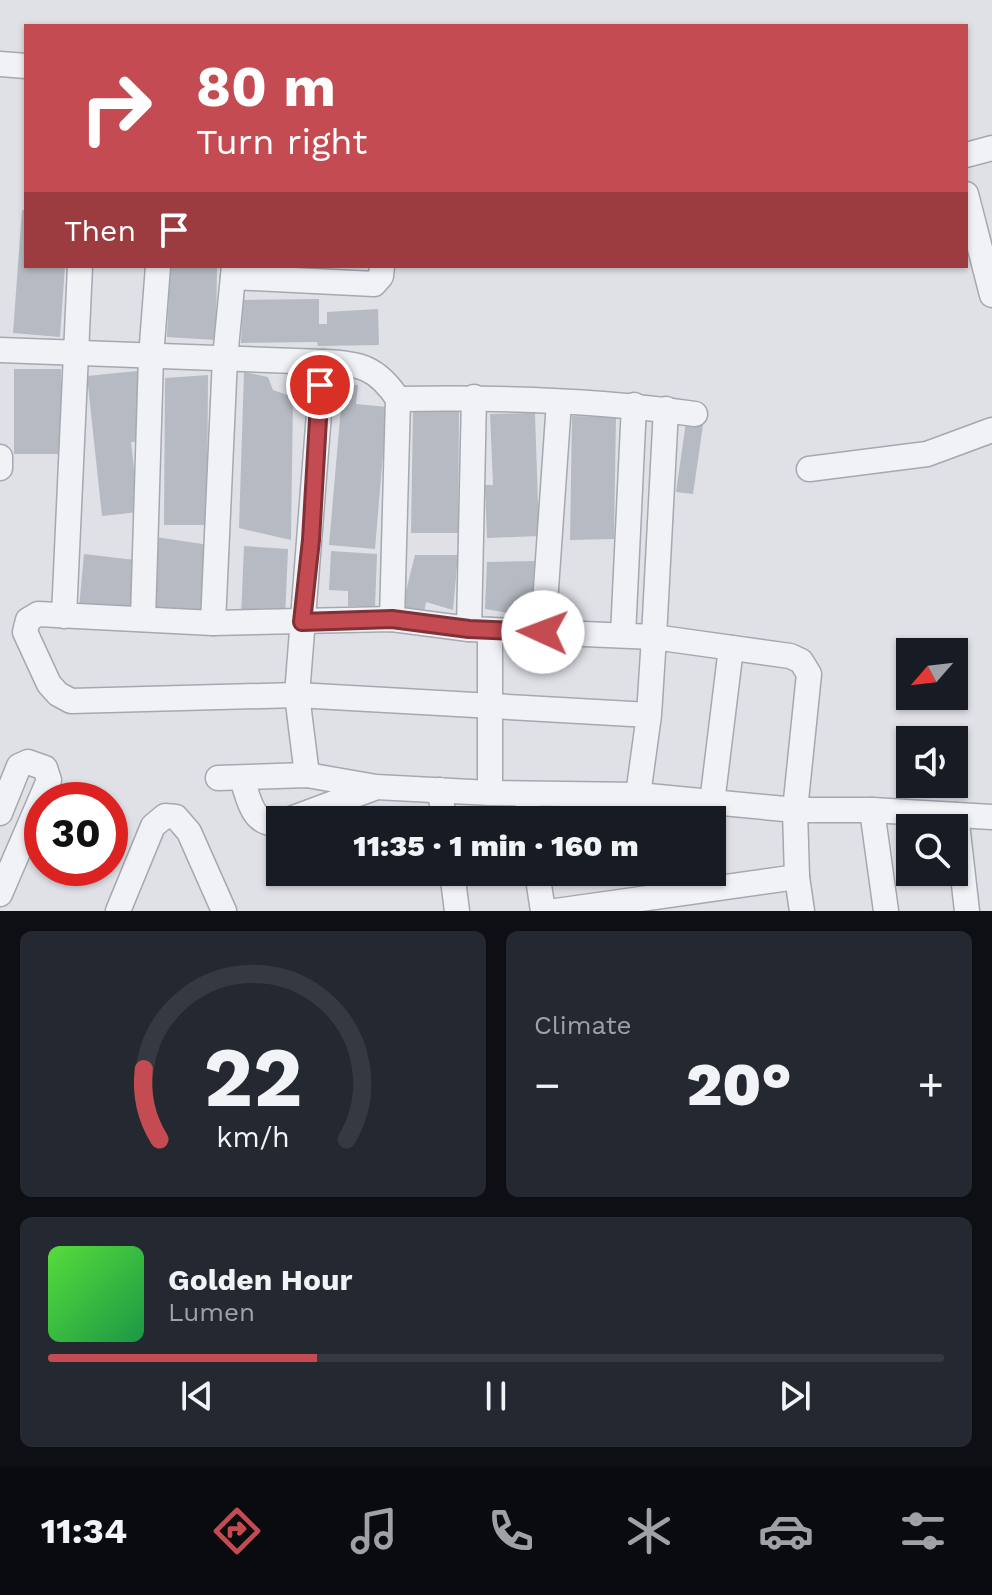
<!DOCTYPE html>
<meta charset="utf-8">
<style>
:root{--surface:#171b24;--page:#242831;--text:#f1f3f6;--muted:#9ea1a6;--line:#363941;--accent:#c44b51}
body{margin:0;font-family:"Work Sans",sans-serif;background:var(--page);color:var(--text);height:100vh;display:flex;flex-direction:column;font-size:30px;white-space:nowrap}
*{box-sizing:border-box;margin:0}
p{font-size:26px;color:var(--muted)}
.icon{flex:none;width:44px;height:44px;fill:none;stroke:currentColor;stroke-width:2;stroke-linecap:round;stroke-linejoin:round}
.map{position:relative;height:911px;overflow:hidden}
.details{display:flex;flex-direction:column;gap:20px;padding:20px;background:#0d0f14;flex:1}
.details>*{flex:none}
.guide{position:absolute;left:24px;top:24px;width:944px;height:244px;border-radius:0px;box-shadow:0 2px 6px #0004;background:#c44b51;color:#fff;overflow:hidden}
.needle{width:52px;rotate:242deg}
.buttons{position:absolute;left:896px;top:638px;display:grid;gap:16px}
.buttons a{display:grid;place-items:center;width:72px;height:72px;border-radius:0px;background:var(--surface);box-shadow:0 2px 6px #0004;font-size:40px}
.speed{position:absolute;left:24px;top:782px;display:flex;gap:16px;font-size:40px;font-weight:700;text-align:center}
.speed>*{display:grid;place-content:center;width:104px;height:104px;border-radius:50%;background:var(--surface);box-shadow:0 2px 6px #0004;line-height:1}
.speed .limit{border:12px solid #d22;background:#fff;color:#111}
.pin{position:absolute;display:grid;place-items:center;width:68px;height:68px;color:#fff;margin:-34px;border:4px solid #fff;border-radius:50%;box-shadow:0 2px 8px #0007}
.me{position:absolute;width:88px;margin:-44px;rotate:272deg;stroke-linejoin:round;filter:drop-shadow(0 0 6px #0008)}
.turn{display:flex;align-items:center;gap:28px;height:168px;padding:0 40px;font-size:36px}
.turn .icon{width:104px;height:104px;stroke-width:2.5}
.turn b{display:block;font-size:56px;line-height:68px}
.then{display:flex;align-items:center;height:76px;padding:0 40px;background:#0003;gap:16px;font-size:30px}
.big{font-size:60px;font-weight:800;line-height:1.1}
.details .card{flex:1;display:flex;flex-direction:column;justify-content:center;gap:12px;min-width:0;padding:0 28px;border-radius:12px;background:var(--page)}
.details .dial{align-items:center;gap:0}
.dial svg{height:208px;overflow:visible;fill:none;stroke:var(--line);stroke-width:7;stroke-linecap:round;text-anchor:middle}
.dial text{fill:var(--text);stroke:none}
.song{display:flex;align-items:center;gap:24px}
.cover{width:96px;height:96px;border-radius:12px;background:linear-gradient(135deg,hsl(110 70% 55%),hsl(140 70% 35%))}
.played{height:8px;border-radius:4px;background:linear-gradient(90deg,var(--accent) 30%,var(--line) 30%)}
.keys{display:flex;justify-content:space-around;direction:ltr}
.heat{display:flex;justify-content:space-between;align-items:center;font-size:44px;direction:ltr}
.details .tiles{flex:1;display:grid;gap:20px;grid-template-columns:1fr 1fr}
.card:last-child{grid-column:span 2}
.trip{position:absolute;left:266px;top:806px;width:460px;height:80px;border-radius:0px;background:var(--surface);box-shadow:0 2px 6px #0004;font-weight:800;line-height:80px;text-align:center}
.tabs{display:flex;height:128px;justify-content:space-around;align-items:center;background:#090b0e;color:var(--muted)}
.tabs .icon{width:56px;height:56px}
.tabs .on{color:var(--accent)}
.tabs b{font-size:36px;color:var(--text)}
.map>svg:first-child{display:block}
.building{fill:#b6bac3}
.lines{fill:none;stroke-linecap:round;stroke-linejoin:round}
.street-casing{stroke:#a5a8b1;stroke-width:27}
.street{stroke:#f1f2f6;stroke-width:24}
.route-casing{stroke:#7f3135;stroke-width:20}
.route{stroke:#c44b51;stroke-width:14}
</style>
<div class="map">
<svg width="992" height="911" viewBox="0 0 992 911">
<rect width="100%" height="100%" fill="#dfe1e7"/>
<g class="building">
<path d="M 22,210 L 26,210 L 26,266 L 65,266 L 60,337 L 13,333 Z"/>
<path d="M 170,266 L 217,266 L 216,340 L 167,337 Z"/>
<path d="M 319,299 L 319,324 L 327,324 L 327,312 L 378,309 L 379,345 L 318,346 L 317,342 L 241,343 L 243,300 Z"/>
<rect x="14" y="369" width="47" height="85"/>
<path d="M 137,371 L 144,441 L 131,442 L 139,512 L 102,516 L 87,376 Z"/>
<path d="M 244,372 L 268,377 L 273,390 L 293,397 L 291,540 L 239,528 Z"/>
<path d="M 208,375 L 207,525 L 164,525 L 165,378 Z"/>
<path d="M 343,384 L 358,385 L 356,404 L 387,407 L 375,549 L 329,545 Z"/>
<path d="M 413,409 L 459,410 L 458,533 L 411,533 Z"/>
<path d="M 535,413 L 539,536 L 487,538 L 485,485 L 493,485 L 490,414 Z"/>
<path d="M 572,416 L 616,417 L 614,539 L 570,540 Z"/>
<path d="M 686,422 L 703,425 L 693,494 L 676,492 Z"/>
<path d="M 156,537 L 209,545 L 209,615 L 155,612 Z"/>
<path d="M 244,546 L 288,549 L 285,619 L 241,617 Z"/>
<path d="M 331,551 L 377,554 L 375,607 L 348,606 L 348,591 L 329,590 Z"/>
<path d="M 84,554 L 135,560 L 130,613 L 79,608 Z"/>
<path d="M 415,555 L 458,555 L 453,610 L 426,602 L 424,613 L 402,607 Z"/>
<path d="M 539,561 L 532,617 L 485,609 L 487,562 Z"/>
</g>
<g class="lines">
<defs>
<g id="street">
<path d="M 0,64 L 26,66"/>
<path d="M 966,155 L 992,148"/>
<path d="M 966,194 L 992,295"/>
<path d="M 233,277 L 374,284 L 381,276 L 382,266"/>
<path d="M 0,350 L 323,362 L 297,695 L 307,775"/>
<path d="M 323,362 C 359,363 377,367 398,399 L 392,619"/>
<path d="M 398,399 C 497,397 597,400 695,414"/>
<path d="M 0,457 L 0,468"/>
<path d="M 809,469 L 927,454 L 992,430"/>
<path d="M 64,616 L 80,266"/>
<path d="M 143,619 L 151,357 L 158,266"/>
<path d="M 213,623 L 225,358 L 234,266"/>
<path d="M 469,629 L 474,397"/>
<path d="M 543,632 L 559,402"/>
<path d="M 623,635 L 634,405"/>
<path d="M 218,778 L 307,775 L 376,787 L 490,793 L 638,795 L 649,715 L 654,637 L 469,629 L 392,619 L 213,623 L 38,614 L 28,620 L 25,632 L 49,684 L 58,694 L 71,701 L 297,695 L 649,715"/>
<path d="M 242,779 C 249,799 252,827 280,823"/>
<path d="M 440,790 L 444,820"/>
<path d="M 490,793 L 490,630"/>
<path d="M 526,794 L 530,820"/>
<path d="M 638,795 L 795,810 L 809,674 L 801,661 L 790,656 L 654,637 L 666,409"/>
<path d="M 872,810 L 992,817"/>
<path d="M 0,813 L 19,766 L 28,762 L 45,768 L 49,780 L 0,894"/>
<path d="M 956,815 L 967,911"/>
<path d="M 288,820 L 374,788"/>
<path d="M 631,820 L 712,803 L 731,648"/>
<path d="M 452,872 L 457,911"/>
<path d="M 537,872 L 543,911"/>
<path d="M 118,911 L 153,826 L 165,816 L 176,817 L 189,832 L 224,911"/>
<path d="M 556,911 L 797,877"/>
<path d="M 802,911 L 797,877 L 795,810 L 872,810 L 886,911"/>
</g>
</defs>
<use href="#street" class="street-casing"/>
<use href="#street" class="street"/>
</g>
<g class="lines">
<defs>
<path id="route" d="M 320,385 L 311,540 L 302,622 L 392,619 L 469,629 L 543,632"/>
</defs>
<use href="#route" class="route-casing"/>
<use href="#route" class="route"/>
</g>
</svg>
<div class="buttons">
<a><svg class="needle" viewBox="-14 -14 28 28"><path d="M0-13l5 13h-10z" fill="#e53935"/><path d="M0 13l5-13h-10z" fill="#9ea1a6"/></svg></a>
<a><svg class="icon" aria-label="sound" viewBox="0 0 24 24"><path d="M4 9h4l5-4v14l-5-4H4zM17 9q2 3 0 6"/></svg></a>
<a><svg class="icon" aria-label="search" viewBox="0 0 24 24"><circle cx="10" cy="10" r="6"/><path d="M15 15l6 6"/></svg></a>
</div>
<div class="speed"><div class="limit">30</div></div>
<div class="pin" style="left:320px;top:385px;background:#d93025"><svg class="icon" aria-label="arrive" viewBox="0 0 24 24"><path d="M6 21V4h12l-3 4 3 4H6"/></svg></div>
<svg class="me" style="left:543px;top:632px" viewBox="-20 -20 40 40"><circle r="19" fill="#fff"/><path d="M0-13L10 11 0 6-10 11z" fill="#c44b51"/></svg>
<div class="trip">11:35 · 1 min · 160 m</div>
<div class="guide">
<div class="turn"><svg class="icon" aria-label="right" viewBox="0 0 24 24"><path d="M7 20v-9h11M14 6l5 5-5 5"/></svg><div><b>80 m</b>Turn right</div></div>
<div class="then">Then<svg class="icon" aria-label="arrive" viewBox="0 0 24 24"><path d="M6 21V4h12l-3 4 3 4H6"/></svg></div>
</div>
</div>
<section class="details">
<div class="tiles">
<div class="card dial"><svg viewBox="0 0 100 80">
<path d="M14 69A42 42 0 1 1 86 69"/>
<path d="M14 69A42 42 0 0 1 8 42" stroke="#c44b51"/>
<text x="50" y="56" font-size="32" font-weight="700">22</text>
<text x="50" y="72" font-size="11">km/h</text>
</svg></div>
<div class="card"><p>Climate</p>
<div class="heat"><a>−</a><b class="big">20°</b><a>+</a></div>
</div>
<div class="card">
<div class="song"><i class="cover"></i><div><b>Golden Hour</b><p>Lumen</p></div></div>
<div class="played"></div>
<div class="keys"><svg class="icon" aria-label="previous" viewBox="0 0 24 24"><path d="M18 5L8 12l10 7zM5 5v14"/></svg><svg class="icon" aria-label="pause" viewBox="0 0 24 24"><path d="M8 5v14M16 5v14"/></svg><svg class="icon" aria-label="next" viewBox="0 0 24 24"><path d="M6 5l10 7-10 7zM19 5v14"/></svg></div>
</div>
</div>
</section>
<nav class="tabs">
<b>11:34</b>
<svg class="icon on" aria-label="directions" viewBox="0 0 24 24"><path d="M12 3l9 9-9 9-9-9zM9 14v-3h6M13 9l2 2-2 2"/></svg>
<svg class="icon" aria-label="music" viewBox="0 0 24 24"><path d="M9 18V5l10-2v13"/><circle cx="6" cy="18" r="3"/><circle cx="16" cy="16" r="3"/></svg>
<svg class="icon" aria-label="phone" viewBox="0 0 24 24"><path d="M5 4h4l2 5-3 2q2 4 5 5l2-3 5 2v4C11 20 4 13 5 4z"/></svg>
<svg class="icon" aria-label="climate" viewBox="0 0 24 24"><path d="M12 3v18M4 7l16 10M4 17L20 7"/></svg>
<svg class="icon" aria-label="car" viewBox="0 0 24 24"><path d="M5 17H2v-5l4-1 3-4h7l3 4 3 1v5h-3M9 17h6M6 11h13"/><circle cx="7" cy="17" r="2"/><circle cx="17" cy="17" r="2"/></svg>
<svg class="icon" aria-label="filters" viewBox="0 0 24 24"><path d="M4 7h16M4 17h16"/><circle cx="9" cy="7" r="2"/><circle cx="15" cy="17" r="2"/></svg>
</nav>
